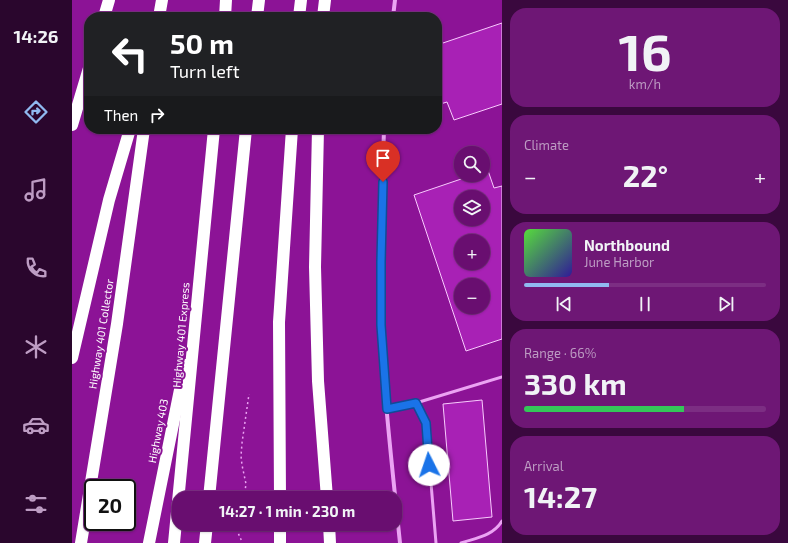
<!DOCTYPE html>
<meta charset="utf-8">
<style>
:root{--surface:#690e70;--page:#6e1775;--text:#f1f3f6;--muted:#bd9cc3;--line:#7c2e83;--accent:#90b9f0}
body{margin:0;font-family:"Exo 2",sans-serif;background:var(--page);color:var(--text);height:100vh;display:flex;flex-direction:column;font-size:15px;white-space:nowrap}
*{box-sizing:border-box;margin:0}
p{font-size:13px;color:var(--muted)}
.icon{flex:none;width:22px;height:22px;fill:none;stroke:currentColor;stroke-width:2;stroke-linecap:round;stroke-linejoin:round}
.map{position:relative;flex:1;overflow:hidden}
.panel{display:flex;flex-direction:column;gap:8px;padding:8px;background:#3a083e;width:286px}
.panel>*{flex:none}
.top-card{position:absolute;left:12px;top:12px;width:358px;height:122px;border-radius:16px;box-shadow:0 1px 3px #0004,0 0 0 1px var(--line);background:#202124;color:#fff;overflow:hidden}
.controls{position:absolute;left:382px;top:146px;display:grid;gap:8px}
.controls a{display:grid;place-items:center;width:36px;height:36px;border-radius:50%;background:var(--surface);box-shadow:0 1px 3px #0004,0 0 0 1px var(--line);font-size:20px}
.speed{position:absolute;left:12px;top:479px;display:flex;gap:8px;font-size:20px;font-weight:700;text-align:center}
.speed>*{display:grid;place-content:center;width:52px;height:52px;border-radius:50%;background:var(--surface);box-shadow:0 1px 3px #0004,0 0 0 1px var(--line);line-height:1}
.speed .limit{border:2px solid #111;border-radius:6px;background:#fff;color:#111}
.pin{position:absolute;display:grid;place-items:center;width:34px;height:34px;color:#fff;margin:-41px -17px;border-radius:50% 50% 50% 0;rotate:-45deg;box-shadow:0 0 4px #0007}
.pin .icon{rotate:45deg}
.me{position:absolute;width:44px;margin:-22px;rotate:356deg;stroke-linejoin:round;filter:drop-shadow(0 0 3px #0008)}
.turn{display:flex;align-items:center;gap:14px;height:84px;padding:0 20px;font-size:18px}
.turn .icon{width:52px;height:52px;stroke-width:2.5}
.turn b{display:block;font-size:28px;line-height:34px}
.then{display:flex;align-items:center;height:38px;padding:0 20px;background:#0003;gap:8px;font-size:15px}
.big{font-size:30px;font-weight:700;line-height:1.1}
.panel .widget{flex:1;display:flex;flex-direction:column;justify-content:center;gap:6px;min-width:0;padding:0 14px;border-radius:16px;background:var(--page)}
.panel .dial{align-items:center;gap:0}
.dial b{font-size:52px;line-height:1}
.song{display:flex;align-items:center;gap:12px}
.cover{width:48px;height:48px;border-radius:6px;background:linear-gradient(135deg,hsl(110 70% 55%),hsl(250 70% 35%))}
.played{height:4px;border-radius:2px;background:linear-gradient(90deg,var(--accent) 35%,var(--line) 35%)}
.keys{display:flex;justify-content:space-around;direction:ltr}
.heat{display:flex;justify-content:space-between;align-items:center;font-size:22px;direction:ltr}
.charge{height:6px;border-radius:3px;background:linear-gradient(90deg,#34c759 66%,var(--line) 0)}
.trip{position:absolute;left:100px;top:491px;width:230px;height:40px;border-radius:16px;background:var(--surface);box-shadow:0 1px 3px #0004,0 0 0 1px var(--line);font-weight:700;line-height:40px;text-align:center}
main{display:flex;flex:1;min-height:0}
.dock{display:flex;flex-direction:column;width:72px;justify-content:space-around;align-items:center;background:#2a062d;color:var(--muted)}
.dock .icon{width:28px;height:28px}
.dock .selected{color:var(--accent)}
.dock b{font-size:18px;color:var(--text)}
.map>svg:first-child{display:block}
.building{fill:#a821b5;stroke:#f8cbfd;fill-rule:evenodd}
.lines{fill:none;stroke-linecap:round;stroke-linejoin:round}
.path{stroke:#eba3f3;stroke-width:1.5;stroke-dasharray:2 3;stroke-linecap:butt}
.lane{stroke:#eba3f3;stroke-width:3}
.street{stroke:#eba3f3;stroke-width:4}
.highway{stroke:#fff;stroke-width:12}
.route-casing{stroke:#114b97;stroke-width:10}
.route{stroke:#1a73e8;stroke-width:7}
.labels{text-anchor:middle;stroke-width:4;stroke-linejoin:round;paint-order:stroke}
.street-label{font-size:11px;fill:#fff;stroke:#8c1396}
</style>
<main>
<nav class="dock">
<b>14:26</b>
<svg class="icon selected" aria-label="directions" viewBox="0 0 24 24"><path d="M12 3l9 9-9 9-9-9zM9 14v-3h6M13 9l2 2-2 2"/></svg>
<svg class="icon" aria-label="music" viewBox="0 0 24 24"><path d="M9 18V5l10-2v13"/><circle cx="6" cy="18" r="3"/><circle cx="16" cy="16" r="3"/></svg>
<svg class="icon" aria-label="phone" viewBox="0 0 24 24"><path d="M5 4h4l2 5-3 2q2 4 5 5l2-3 5 2v4C11 20 4 13 5 4z"/></svg>
<svg class="icon" aria-label="climate" viewBox="0 0 24 24"><path d="M12 3v18M4 7l16 10M4 17L20 7"/></svg>
<svg class="icon" aria-label="car" viewBox="0 0 24 24"><path d="M5 17H2v-5l4-1 3-4h7l3 4 3 1v5h-3M9 17h6M6 11h13"/><circle cx="7" cy="17" r="2"/><circle cx="17" cy="17" r="2"/></svg>
<svg class="icon" aria-label="filters" viewBox="0 0 24 24"><path d="M4 7h16M4 17h16"/><circle cx="9" cy="7" r="2"/><circle cx="15" cy="17" r="2"/></svg>
</nav>
<div class="map">
<svg width="430" height="543" viewBox="0 0 430 543">
<rect width="100%" height="100%" fill="#8c1396"/>
<g class="building">
<path d="M 430,23 L 430,104 L 382,120 L 375,102 L 365,105 L 365,45 Z"/>
<path d="M 411,159 L 412,159 L 422,188 L 430,186 L 430,339 L 394,351 L 342,195 L 401,175 L 411,175 ZM 389,197 L 411,197 L 411,219 L 389,219 ZM 389,241 L 411,241 L 411,263 L 389,263 ZM 389,285 L 411,285 L 411,307 L 389,307 Z"/>
<path d="M 410,400 L 420,517 L 381,521 L 371,404 Z"/>
</g>
<g class="lines">
<g class="path">
<path d="M 172,498 L 174,484 L 170,465 L 169,456 L 170,443 L 177,394"/>
<path d="M 166,524 C 164,534 168,534 170,543"/>
</g>
<g class="lane">
<path d="M 344,403 L 354,423 L 364,543"/>
<path d="M 315,409 L 344,403 L 430,377"/>
<path d="M 389,543 C 404,538 421,536 430,521"/>
</g>
<g class="street">
<path d="M 321,17 L 323,0"/>
<path d="M 312,129 C 310,198 306,268 309,338 C 313,406 321,475 328,543"/>
</g>
<g class="highway">
<path d="M 32,17 L 37,0"/>
<path d="M 87,17 L 90,0"/>
<path d="M 153,17 L 154,0"/>
<path d="M 185,17 L 187,0"/>
<path d="M 227,17 L 229,0"/>
<path d="M 251,17 L 253,0"/>
<path d="M 0,125 L 17,68"/>
<path d="M 246,129 L 243,267 L 246,381 L 255,498"/>
<path d="M 0,358 L 37,200 L 58,129"/>
<path d="M 137,498 L 174,129"/>
<path d="M 208,498 L 207,322 L 220,129"/>
<path d="M 257,524 L 258,543"/>
<path d="M 9,543 L 45,324 L 72,129"/>
<path d="M 77,543 L 113,365"/>
<path d="M 102,543 L 142,129"/>
<path d="M 133,543 L 135,524"/>
<path d="M 208,543 L 208,524"/>
</g>
</g>
<g class="lines">
<defs>
<path id="route" d="M 311,182 L 309,262 L 309,325 L 315,409 L 344,403 L 354,423 L 357,465"/>
</defs>
<use href="#route" class="route-casing"/>
<use href="#route" class="route"/>
</g>
<g class="labels">
<g class="street-label">
<text transform="translate(29 334) rotate(-81)" y="4">Highway 401 Collector</text>
<text transform="translate(109 335) rotate(-85)" y="4">Highway 401 Express</text>
<text transform="translate(86 431) rotate(-79)" y="4">Highway 403</text>
</g>
</g>
</svg>
<div class="controls">
<a><svg class="icon" aria-label="search" viewBox="0 0 24 24"><circle cx="10" cy="10" r="6"/><path d="M15 15l6 6"/></svg></a>
<a><svg class="icon" aria-label="layers" viewBox="0 0 24 24"><path d="M12 4l9 5-9 5-9-5zM3 14l9 5 9-5"/></svg></a>
<a>+</a>
<a>−</a>
</div>
<div class="speed"><div class="limit">20</div></div>
<div class="pin" style="left:311px;top:182px;background:#d93025"><svg class="icon" aria-label="arrive" viewBox="0 0 24 24"><path d="M6 21V4h12l-3 4 3 4H6"/></svg></div>
<svg class="me" style="left:357px;top:465px" viewBox="-20 -20 40 40"><circle r="19" fill="#fff"/><path d="M0-13L10 11 0 6-10 11z" fill="#1a73e8"/></svg>
<div class="trip">14:27 · 1 min · 230 m</div>
<div class="top-card">
<div class="turn"><svg class="icon" aria-label="left" viewBox="0 0 24 24"><path d="M17 20v-9H6M10 6l-5 5 5 5"/></svg><div><b>50 m</b>Turn left</div></div>
<div class="then">Then<svg class="icon" aria-label="right" viewBox="0 0 24 24"><path d="M7 20v-9h11M14 6l5 5-5 5"/></svg></div>
</div>
</div>
<section class="panel">
<div class="widget dial"><b>16</b><p>km/h</p></div>
<div class="widget"><p>Climate</p>
<div class="heat"><a>−</a><b class="big">22°</b><a>+</a></div>
</div>
<div class="widget">
<div class="song"><i class="cover"></i><div><b>Northbound</b><p>June Harbor</p></div></div>
<div class="played"></div>
<div class="keys"><svg class="icon" aria-label="previous" viewBox="0 0 24 24"><path d="M18 5L8 12l10 7zM5 5v14"/></svg><svg class="icon" aria-label="pause" viewBox="0 0 24 24"><path d="M8 5v14M16 5v14"/></svg><svg class="icon" aria-label="next" viewBox="0 0 24 24"><path d="M6 5l10 7-10 7zM19 5v14"/></svg></div>
</div>
<div class="widget"><p>Range · 66%</p><b class="big">330 km</b><div class="charge"></div></div>
<div class="widget"><p>Arrival</p><b class="big">14:27</b></div>
</section>
</main>
